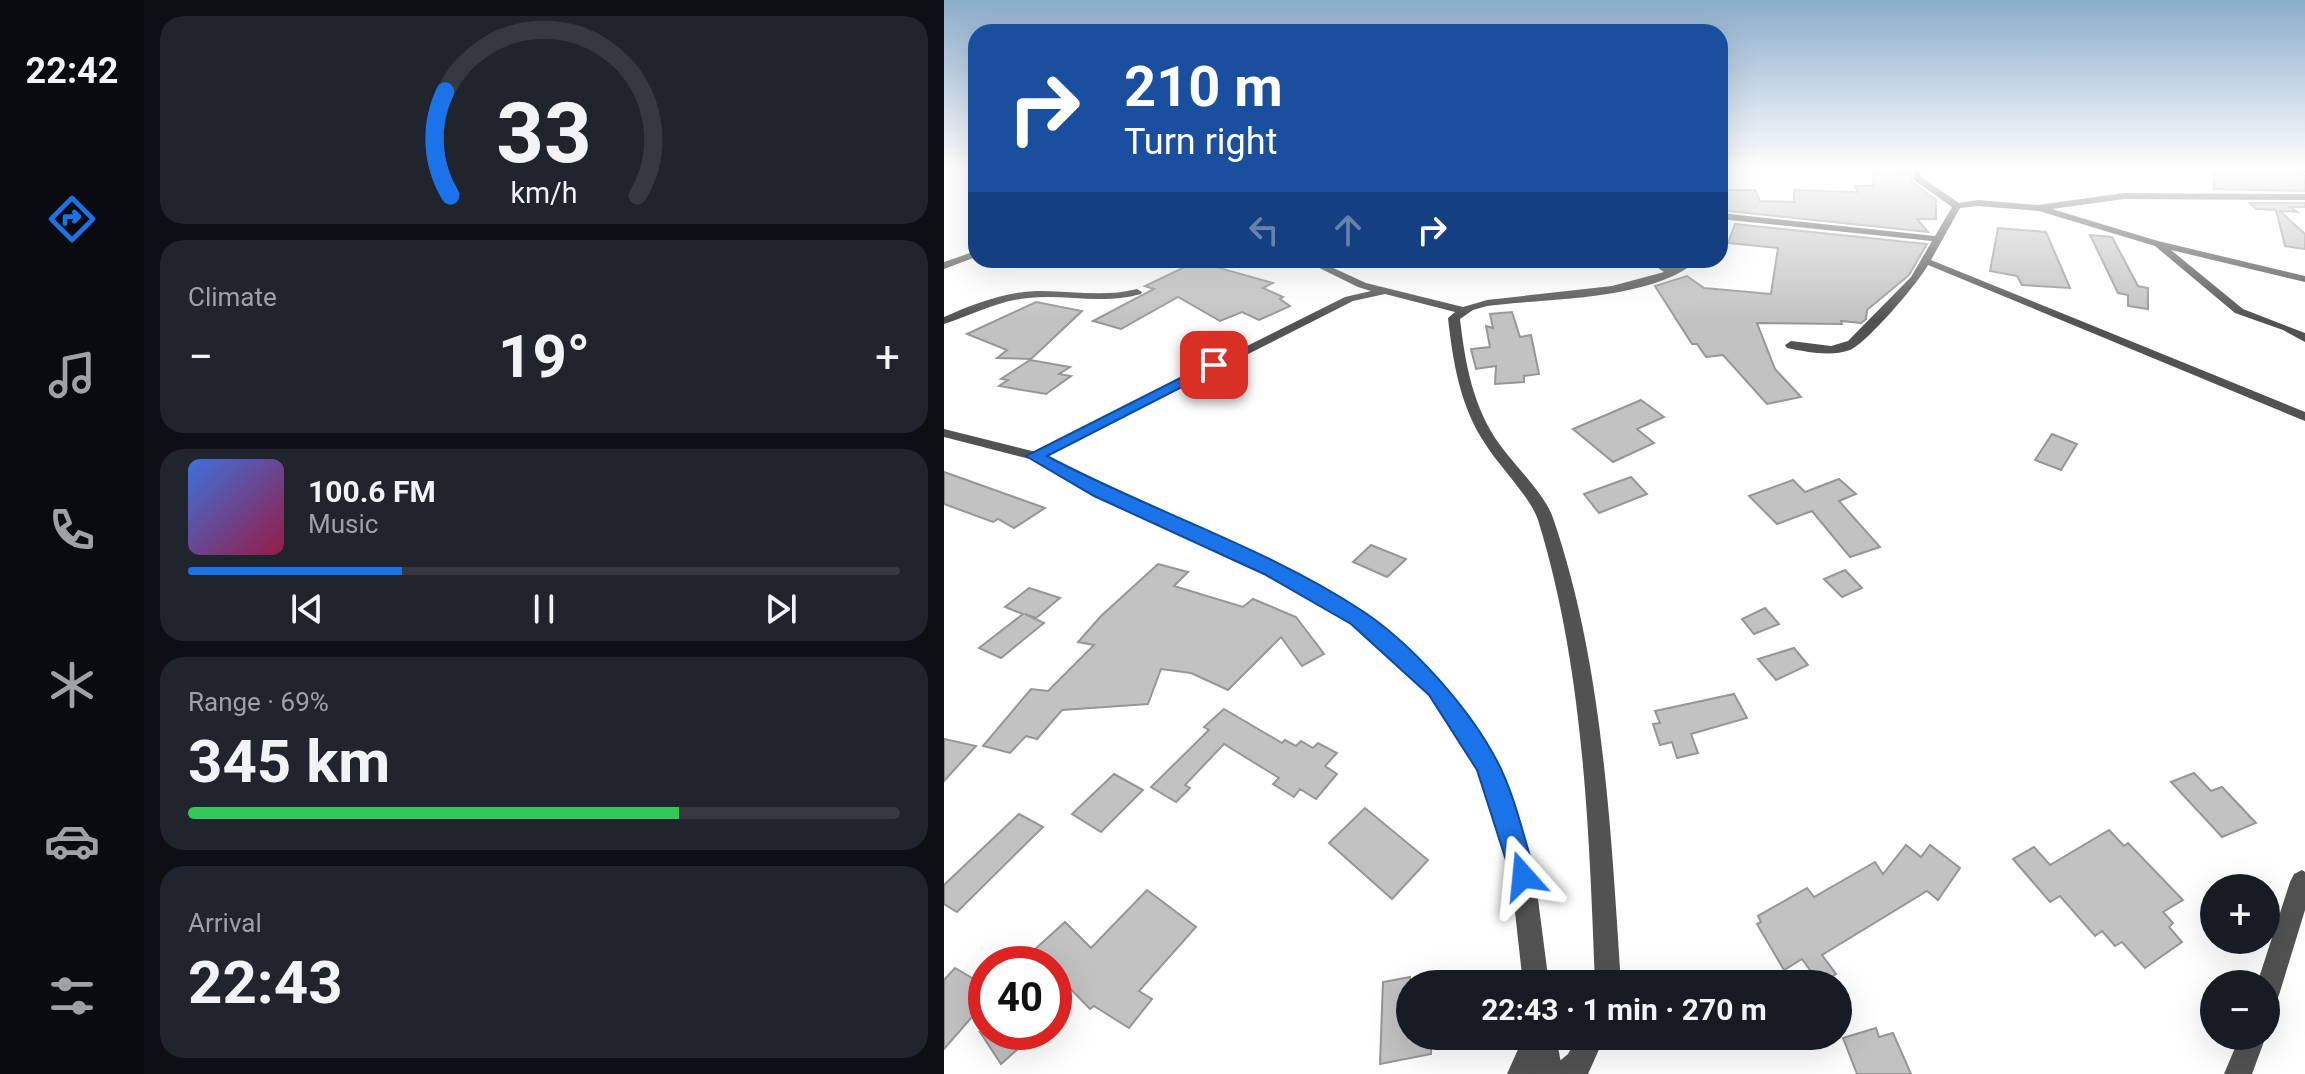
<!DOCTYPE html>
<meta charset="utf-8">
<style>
:root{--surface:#171b24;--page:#20242c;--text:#f1f3f6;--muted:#9ea1a6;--line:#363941;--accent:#1a73e8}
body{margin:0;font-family:Roboto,sans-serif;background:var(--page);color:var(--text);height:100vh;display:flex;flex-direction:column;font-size:30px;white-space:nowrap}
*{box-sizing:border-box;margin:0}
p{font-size:26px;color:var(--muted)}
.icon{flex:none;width:44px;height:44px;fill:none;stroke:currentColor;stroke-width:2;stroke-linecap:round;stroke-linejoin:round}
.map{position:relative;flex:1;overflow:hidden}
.drawer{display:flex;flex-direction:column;gap:16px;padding:16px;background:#0d0f14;width:800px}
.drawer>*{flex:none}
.hud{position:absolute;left:24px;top:24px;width:760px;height:244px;border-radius:24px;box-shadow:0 8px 32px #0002;background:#1a4fa0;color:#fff;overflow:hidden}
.tools{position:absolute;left:1256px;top:874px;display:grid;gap:16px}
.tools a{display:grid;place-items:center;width:80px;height:80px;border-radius:50%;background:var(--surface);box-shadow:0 8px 32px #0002;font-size:40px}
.speed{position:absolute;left:24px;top:946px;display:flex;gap:16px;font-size:40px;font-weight:700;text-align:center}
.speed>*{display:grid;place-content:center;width:104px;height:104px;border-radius:50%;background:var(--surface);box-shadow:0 8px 32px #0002;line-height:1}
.speed .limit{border:12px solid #d22;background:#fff;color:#111}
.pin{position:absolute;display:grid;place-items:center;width:68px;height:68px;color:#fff;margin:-34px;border-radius:16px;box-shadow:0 4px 12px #0006}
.me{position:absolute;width:88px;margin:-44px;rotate:342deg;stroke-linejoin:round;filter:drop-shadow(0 0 6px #0008)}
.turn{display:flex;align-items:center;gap:28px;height:168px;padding:0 24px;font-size:36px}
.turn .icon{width:104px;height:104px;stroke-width:2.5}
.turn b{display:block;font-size:56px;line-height:68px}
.lanes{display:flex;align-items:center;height:76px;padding:0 24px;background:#0003;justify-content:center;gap:40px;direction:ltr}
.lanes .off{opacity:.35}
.big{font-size:60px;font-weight:700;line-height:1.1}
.drawer .tile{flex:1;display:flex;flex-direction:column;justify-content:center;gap:12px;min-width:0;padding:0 28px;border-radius:24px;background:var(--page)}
.drawer .dial{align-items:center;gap:0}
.dial svg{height:208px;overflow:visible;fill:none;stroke:var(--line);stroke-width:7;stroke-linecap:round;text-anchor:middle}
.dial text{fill:var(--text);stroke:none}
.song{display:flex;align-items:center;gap:24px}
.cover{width:96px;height:96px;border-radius:12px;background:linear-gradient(135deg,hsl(220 70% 55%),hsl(340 70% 35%))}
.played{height:8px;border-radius:4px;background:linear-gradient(90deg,var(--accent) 30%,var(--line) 30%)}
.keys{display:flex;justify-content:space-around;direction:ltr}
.heat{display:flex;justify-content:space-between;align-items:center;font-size:44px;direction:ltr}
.charge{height:12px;border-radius:6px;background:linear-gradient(90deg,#34c759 69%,var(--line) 0)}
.trip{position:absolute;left:452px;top:970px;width:456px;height:80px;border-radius:40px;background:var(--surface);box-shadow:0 8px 32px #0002;font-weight:700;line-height:80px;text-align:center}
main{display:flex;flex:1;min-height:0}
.dock{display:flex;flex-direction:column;width:144px;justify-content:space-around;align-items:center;background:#090b0e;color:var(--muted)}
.dock .icon{width:56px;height:56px}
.dock .on{color:var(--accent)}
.dock b{font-size:36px;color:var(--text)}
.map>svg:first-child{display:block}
.building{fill:#c2c2c2;stroke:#969696;stroke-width:2}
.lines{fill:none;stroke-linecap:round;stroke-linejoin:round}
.minor{fill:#525252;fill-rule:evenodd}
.tertiary{fill:#525252;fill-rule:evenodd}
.route{fill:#1a73e8;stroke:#114b97;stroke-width:2}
</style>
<main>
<nav class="dock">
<b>22:42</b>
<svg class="icon on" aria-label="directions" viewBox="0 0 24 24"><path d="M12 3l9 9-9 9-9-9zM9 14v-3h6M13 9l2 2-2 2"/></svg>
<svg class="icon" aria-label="music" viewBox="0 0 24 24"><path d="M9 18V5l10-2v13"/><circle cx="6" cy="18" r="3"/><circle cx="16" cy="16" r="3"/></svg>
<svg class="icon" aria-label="phone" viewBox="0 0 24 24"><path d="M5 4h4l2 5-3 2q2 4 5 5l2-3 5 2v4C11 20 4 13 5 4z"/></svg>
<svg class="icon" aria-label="climate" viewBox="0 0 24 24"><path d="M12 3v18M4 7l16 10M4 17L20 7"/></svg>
<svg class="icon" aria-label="car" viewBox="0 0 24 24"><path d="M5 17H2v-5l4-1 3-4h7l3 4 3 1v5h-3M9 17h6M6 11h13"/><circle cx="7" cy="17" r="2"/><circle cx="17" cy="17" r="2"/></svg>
<svg class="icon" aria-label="filters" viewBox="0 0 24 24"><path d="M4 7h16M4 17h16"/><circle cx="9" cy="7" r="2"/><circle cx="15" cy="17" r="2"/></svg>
</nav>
<section class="drawer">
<div class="tile dial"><svg viewBox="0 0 100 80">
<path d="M14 69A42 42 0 1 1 86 69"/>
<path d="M14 69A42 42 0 0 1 12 29" stroke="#1a73e8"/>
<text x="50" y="56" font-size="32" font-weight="700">33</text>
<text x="50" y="72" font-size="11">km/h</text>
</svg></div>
<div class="tile"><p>Climate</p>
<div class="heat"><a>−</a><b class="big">19°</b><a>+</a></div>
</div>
<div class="tile">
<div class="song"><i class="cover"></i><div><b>100.6 FM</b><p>Music</p></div></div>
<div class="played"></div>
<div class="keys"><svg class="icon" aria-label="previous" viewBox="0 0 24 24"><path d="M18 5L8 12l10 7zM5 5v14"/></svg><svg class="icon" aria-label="pause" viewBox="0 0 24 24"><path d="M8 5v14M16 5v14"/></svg><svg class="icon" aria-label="next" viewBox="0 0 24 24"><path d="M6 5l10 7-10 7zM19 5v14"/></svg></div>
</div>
<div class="tile"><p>Range · 69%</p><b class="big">345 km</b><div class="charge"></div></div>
<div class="tile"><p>Arrival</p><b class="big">22:43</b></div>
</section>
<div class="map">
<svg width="1361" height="1074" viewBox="0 0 1361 1074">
<rect width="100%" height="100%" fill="#fff"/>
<g class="building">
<path d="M 930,169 L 954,169 L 954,172 L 966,173 L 968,182 L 992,200 L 992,219 L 973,219 L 984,232 L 785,211 L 776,203 L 776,190 L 811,190 L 816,201 L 850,202 L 850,190 L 914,192 L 911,186 L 929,186 Z"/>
<path d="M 1270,169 L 1350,169 L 1361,176 L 1361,191 L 1270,189 Z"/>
<path d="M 1306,203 L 1361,203 L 1361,207 L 1346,207 L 1353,212 L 1336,211 L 1361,234 L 1361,249 L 1341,246 L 1332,210 L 1312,209 Z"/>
<path d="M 791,224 L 983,244 L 965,275 L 923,310 L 922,319 L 917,323 L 897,321 L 898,324 L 813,323 L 831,369 L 857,397 L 823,404 L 779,355 L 762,357 L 753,344 L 748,344 L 711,286 L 743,276 L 760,288 L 827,294 L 834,248 L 784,243 Z"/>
<path d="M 1054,228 L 1102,232 L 1126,288 L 1078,285 L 1073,276 L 1046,271 Z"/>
<path d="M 1146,235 L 1168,237 L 1194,286 L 1204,288 L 1204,309 L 1184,306 L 1184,295 L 1174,293 Z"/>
<path d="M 264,260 L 268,266 L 329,283 L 319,288 L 339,297 L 336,299 L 346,306 L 315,320 L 298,312 L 276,321 L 234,297 L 177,329 L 149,321 L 210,289 L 201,286 L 251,262 L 257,264 Z"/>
<path d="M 92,302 L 138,311 L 87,359 L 53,358 L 63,350 L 23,334 Z"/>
<path d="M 568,312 L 576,337 L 587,335 L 595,374 L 580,376 L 580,382 L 551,384 L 552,366 L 532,369 L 527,349 L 546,347 L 542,326 L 549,328 L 546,314 Z"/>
<path d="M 86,360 L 126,367 L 115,374 L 127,376 L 102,394 L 55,386 L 64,380 L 57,379 Z"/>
<path d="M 697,400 L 720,417 L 693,429 L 710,443 L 669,462 L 629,429 Z"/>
<path d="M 1108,434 L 1133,444 L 1117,470 L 1091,460 Z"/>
<path d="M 0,472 L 101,508 L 70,528 L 54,519 L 49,522 L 0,504 Z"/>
<path d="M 687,477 L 703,494 L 655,513 L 640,494 Z"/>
<path d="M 895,479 L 912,494 L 895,501 L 936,547 L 906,557 L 868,511 L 833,524 L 805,496 L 849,480 L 861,492 Z"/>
<path d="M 427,545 L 462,559 L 443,577 L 409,562 Z"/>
<path d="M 214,564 L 244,572 L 230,586 L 299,607 L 309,599 L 352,617 L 380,654 L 358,666 L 337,637 L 284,690 L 247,673 L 217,669 L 204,704 L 118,710 L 93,739 L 82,736 L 66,753 L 39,746 L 87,689 L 104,691 L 150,645 L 134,642 L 157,616 Z"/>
<path d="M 901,570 L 918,588 L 898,597 L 880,579 Z"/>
<path d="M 85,588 L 116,598 L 92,618 L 81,614 L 100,623 L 57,658 L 35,648 L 79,614 L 61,607 Z"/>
<path d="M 821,608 L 835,624 L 810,634 L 798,619 Z"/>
<path d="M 850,648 L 864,665 L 832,680 L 814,659 Z"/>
<path d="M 790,694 L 803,718 L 747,734 L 754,753 L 733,758 L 728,742 L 716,745 L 709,724 L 716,723 L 711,711 Z"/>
<path d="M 280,709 L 338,743 L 341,740 L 352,746 L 357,741 L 369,748 L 374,743 L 393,753 L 381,766 L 393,774 L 372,799 L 356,789 L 350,797 L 329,784 L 335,778 L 280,744 L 241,785 L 246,788 L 232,802 L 207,787 L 265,730 L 260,727 Z"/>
<path d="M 0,739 L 32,746 L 0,781 Z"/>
<path d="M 1250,773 L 1267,791 L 1278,787 L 1312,823 L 1278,837 L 1227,782 Z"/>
<path d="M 170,774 L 199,790 L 157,832 L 128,814 Z"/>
<path d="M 421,808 L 484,860 L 448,899 L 385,843 Z"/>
<path d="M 75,814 L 99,827 L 13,912 L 0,904 L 0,885 Z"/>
<path d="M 1165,830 L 1180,846 L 1184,843 L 1239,900 L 1219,912 L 1229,923 L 1225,927 L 1238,942 L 1201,968 L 1178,942 L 1171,946 L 1158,931 L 1151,936 L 1116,896 L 1106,902 L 1069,859 L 1090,847 L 1106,865 Z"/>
<path d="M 962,845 L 977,857 L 986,845 L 1016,868 L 994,900 L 983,891 L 878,955 L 892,974 L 876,984 L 858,959 L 840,970 L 813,924 L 817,922 L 814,916 L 863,888 L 870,897 L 931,862 L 939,874 Z"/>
<path d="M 203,890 L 252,927 L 195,991 L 208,999 L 185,1028 L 150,1006 L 146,1009 L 110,972 L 110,964 L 102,964 L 89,951 L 121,922 L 147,948 Z"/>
<path d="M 11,968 L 42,986 L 42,1001 L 0,1049 L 0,980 Z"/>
<path d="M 466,977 L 466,1036 L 487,1036 L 487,1054 L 436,1064 L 439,982 Z"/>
<path d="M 932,1028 L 935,1037 L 949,1033 L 967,1074 L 913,1074 L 899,1038 Z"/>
<path d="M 36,1032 L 93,1032 L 57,1064 Z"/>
</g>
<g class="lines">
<g class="minor">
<path d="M 968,169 L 976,169 L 977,177 L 1015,203 L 1034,200 L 1094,205 L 1180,193 L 1361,194 L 1361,200 L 1180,199 L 1108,209 L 1214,241 L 1361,276 L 1361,282 L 1227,250 L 1299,309 L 1361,333 L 1361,342 L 1339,330 L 1291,313 L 1211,246 L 1095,211 L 1034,206 L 1016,208 L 987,260 L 1361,412 L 1361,421 L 984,265 C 975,282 923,343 906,350 C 887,357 863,352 843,348 L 841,345 L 847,341 L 887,346 L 904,341 L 967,277 L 988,241 L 776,219 L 776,213 L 991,236 L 1008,207 L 970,180 Z"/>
<path d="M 1354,169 L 1361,169 L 1361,173 Z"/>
<path d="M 32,251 L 32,257 L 0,269 L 0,262 Z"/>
<path d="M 359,260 L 372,260 L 422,283 L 519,307 L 543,300 L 668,286 L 720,272 L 702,260 L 715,260 L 729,268 L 742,260 L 754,260 C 708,301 603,298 543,306 L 529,310 L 516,319 C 521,363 529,408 556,445 C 571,466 601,494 609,518 C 659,663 667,831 677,984 L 651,984 C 645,829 640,669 594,520 C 587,498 555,466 542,445 C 516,407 509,362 504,318 L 511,312 L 441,294 L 409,301 L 96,459 L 91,460 L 84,456 L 401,297 L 427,291 L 414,287 Z"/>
<path d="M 193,289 L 198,292 L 197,294 C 158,305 123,294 84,298 C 53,301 29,315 0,324 L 0,317 C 29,304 60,292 92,291 C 126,290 158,298 193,289 Z"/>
<path d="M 1358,870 L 1361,872 L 1361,910 L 1335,995 L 1331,1004 L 1322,1008 L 1322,984 L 1313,984 L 1346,882 L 1350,874 Z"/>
<path d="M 580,1036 L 607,1036 L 591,1074 L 563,1074 Z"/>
<path d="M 634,1036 L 661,1036 L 644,1074 L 608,1074 L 612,1064 L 624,1054 Z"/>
<path d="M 1296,1036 L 1322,1036 L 1308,1074 L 1280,1074 Z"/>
</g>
<g class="tertiary">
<path d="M 0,429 L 96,453 L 161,489 L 333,565 L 420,614 L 499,683 L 554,766 L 591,876 L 605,984 L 579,984 L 567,876 L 535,770 L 485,695 L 408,624 L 321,573 L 151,495 L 86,459 L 0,437 Z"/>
<path d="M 586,1036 L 612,1036 L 619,1074 L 591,1074 Z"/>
</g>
</g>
<linearGradient id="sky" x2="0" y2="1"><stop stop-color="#8baccb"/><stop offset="0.53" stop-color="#fff"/><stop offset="1" stop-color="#fff" stop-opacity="0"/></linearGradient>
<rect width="1361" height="319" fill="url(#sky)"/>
<path class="route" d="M 270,361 L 277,365 L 275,368 L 103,456 C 206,511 322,547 420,612 C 469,645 526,709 553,761 C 571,795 580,839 592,876 L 588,885 L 579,889 L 570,885 L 533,770 L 485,695 L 407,624 L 320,574 L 150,496 L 82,456 Z"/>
</svg>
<div class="tools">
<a>+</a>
<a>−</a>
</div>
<div class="speed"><div class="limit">40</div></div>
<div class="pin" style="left:270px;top:365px;background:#d93025"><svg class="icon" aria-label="arrive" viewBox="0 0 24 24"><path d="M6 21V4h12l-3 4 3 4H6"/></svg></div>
<svg class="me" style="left:579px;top:876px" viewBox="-20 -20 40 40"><path d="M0-17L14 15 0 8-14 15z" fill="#1a73e8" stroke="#fff" stroke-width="4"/></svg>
<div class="trip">22:43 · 1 min · 270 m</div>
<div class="hud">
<div class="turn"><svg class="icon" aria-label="right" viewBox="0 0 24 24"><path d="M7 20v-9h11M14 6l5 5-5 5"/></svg><div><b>210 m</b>Turn right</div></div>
<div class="lanes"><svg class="icon off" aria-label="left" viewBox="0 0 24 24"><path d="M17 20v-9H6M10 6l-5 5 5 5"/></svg><svg class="icon off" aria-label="ahead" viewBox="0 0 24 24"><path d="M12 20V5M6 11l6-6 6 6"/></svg><svg class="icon" aria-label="right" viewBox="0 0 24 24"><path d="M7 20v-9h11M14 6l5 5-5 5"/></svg></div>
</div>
</div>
</main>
